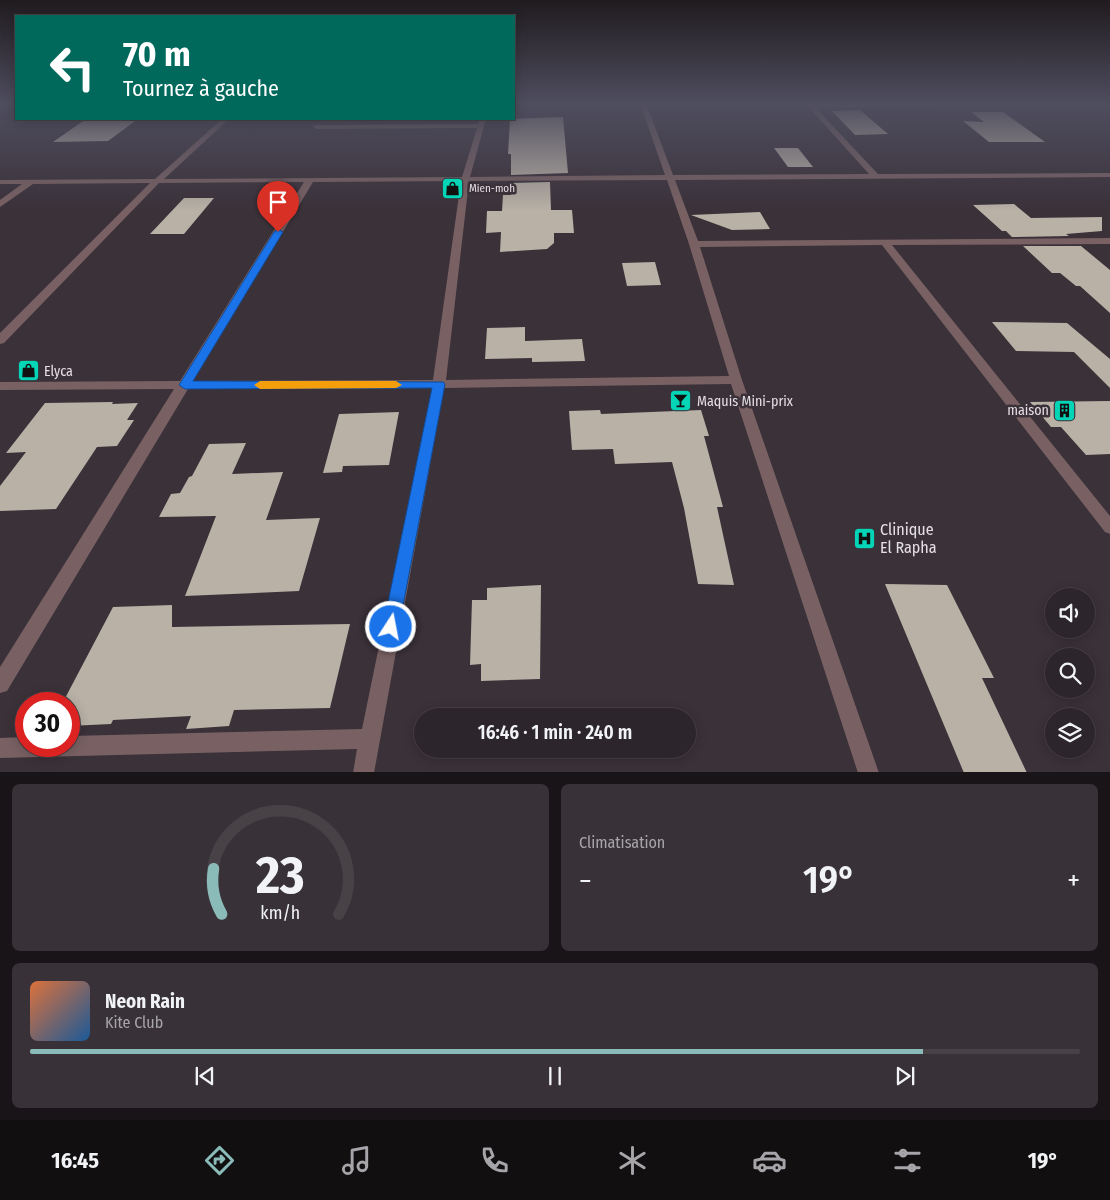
<!DOCTYPE html>
<html lang="fr">
<meta charset="utf-8">
<style>
:root{--surface:#2c252b;--page:#383137;--text:#f1f3f6;--muted:#a6a5a9;--line:#484247;--accent:#8bbbb9}
body{margin:0;font-family:"Fira Sans Condensed",sans-serif;background:var(--page);color:var(--text);height:100vh;display:flex;flex-direction:column;font-size:19px;white-space:nowrap}
*{box-sizing:border-box;margin:0}
p{font-size:16px;color:var(--muted)}
.icon{flex:none;width:28px;height:28px;fill:none;stroke:currentColor;stroke-width:2;stroke-linecap:round;stroke-linejoin:round}
.map{position:relative;height:772px;overflow:hidden}
.side{display:flex;flex-direction:column;gap:12px;padding:12px;background:#181418;flex:1}
.side>*{flex:none}
.top-card{position:absolute;left:15px;top:15px;width:500px;height:105px;border-radius:0px;box-shadow:0 2px 12px #0003,0 0 0 1px var(--line);background:#00695c;color:#fff;overflow:hidden}
.buttons{position:absolute;left:1045px;top:588px;display:grid;gap:10px}
.buttons a{display:grid;place-items:center;width:50px;height:50px;border-radius:50%;background:var(--surface);box-shadow:0 2px 12px #0003,0 0 0 1px var(--line);font-size:25px}
.speed{position:absolute;left:15px;top:692px;display:flex;gap:10px;font-size:25px;font-weight:700;text-align:center}
.speed>*{display:grid;place-content:center;width:65px;height:65px;border-radius:50%;background:var(--surface);box-shadow:0 2px 12px #0003,0 0 0 1px var(--line);line-height:1}
.speed .limit{border:8px solid #d22;background:#fff;color:#111}
.pin{position:absolute;display:grid;place-items:center;width:42px;height:42px;color:#fff;margin:-51px -21px;border-radius:50% 50% 50% 0;rotate:-45deg;box-shadow:0 0 5px #0007}
.pin .icon{rotate:45deg}
.me{position:absolute;width:55px;margin:-28px;rotate:11deg;stroke-linejoin:round;filter:drop-shadow(0 0 4px #0008)}
.turn{display:flex;align-items:center;gap:18px;height:105px;padding:0 25px;font-size:22px}
.turn .icon{width:65px;height:65px;stroke-width:2.5}
.turn b{display:block;font-size:35px;line-height:42px}
.big{font-size:38px;font-weight:600;line-height:1.1}
.side .tile{flex:1;display:flex;flex-direction:column;justify-content:center;gap:8px;min-width:0;padding:0 18px;border-radius:8px;background:var(--page)}
.side .dial{align-items:center;gap:0}
.dial svg{height:130px;overflow:visible;fill:none;stroke:var(--line);stroke-width:7;stroke-linecap:round;text-anchor:middle}
.dial text{fill:var(--text);stroke:none}
.song{display:flex;align-items:center;gap:15px}
.cover{width:60px;height:60px;border-radius:8px;background:linear-gradient(135deg,hsl(20 70% 55%),hsl(210 70% 35%))}
.played{height:5px;border-radius:2px;background:linear-gradient(90deg,var(--accent) 85%,var(--line) 85%)}
.keys{display:flex;justify-content:space-around;direction:ltr}
.heat{display:flex;justify-content:space-between;align-items:center;font-size:28px;direction:ltr}
.side .tiles{flex:1;display:grid;gap:12px;grid-template-columns:1fr 1fr}
.tile:last-child{grid-column:span 2}
.trip{position:absolute;left:414px;top:708px;width:282px;height:50px;border-radius:25px;background:var(--surface);box-shadow:0 2px 12px #0003,0 0 0 1px var(--line);font-weight:600;line-height:50px;text-align:center}
.dock{display:flex;height:80px;justify-content:space-around;align-items:center;background:#120f11;color:var(--muted)}
.dock .icon{width:35px;height:35px}
.dock .current{color:var(--accent)}
.dock b{font-size:22px;color:var(--text)}
.map>svg:first-child{display:block}
.building{fill:#b9b1a6}
.lines{fill:none;stroke-linecap:round;stroke-linejoin:round}
.minor{fill:#796163;fill-rule:evenodd}
.route{fill:#1a73e8;stroke:#114b97}
.slow{fill:#f59e0b}
.labels{text-anchor:middle;stroke-width:5;stroke-linejoin:round;paint-order:stroke}
.far-poi-label{font-size:11px;fill:#e4dfe4;stroke:#3a3139;text-anchor:start}
.poi-label{font-size:14px;fill:#e4dfe4;stroke:#3a3139;text-anchor:start}
.near-poi-label{font-size:16px;fill:#e4dfe4;stroke:#3a3139;text-anchor:start}
</style>
<div class="map">
<svg width="1110" height="773" viewBox="0 0 1110 773">
<rect width="100%" height="100%" fill="#3a3139"/>
<g class="building">
<path d="M 860,110 L 888,134 L 855,135 L 832,111 Z"/>
<path d="M 971,112 L 1003,112 L 1045,142 L 989,142 L 963,121 L 984,122 Z"/>
<path d="M 563,117 L 568,173 L 511,175 L 511,154 L 508,154 L 510,119 Z"/>
<path d="M 86,119 L 138,119 L 108,141 L 53,142 Z"/>
<path d="M 774,148 L 798,148 L 813,167 L 788,167 Z"/>
<path d="M 550,182 L 551,210 L 572,210 L 574,233 L 554,233 L 554,243 L 547,249 L 500,252 L 501,232 L 486,233 L 487,211 L 502,211 L 503,195 L 511,195 L 511,183 Z"/>
<path d="M 184,198 L 214,198 L 184,234 L 150,234 Z"/>
<path d="M 1014,204 L 1031,218 L 1102,217 L 1102,231 L 1066,234 L 1069,236 L 1012,237 L 1006,231 L 1002,231 L 973,205 Z"/>
<path d="M 760,212 L 770,229 L 732,230 L 691,215 Z"/>
<path d="M 1023,246 L 1081,246 L 1110,270 L 1110,313 L 1080,286 L 1076,286 L 1060,273 L 1052,273 Z"/>
<path d="M 655,262 L 661,285 L 627,286 L 622,263 Z"/>
<path d="M 992,322 L 1067,323 L 1110,359 L 1110,388 L 1074,352 L 1016,351 Z"/>
<path d="M 525,327 L 525,341 L 582,339 L 585,361 L 532,362 L 532,358 L 485,359 L 487,328 Z"/>
<path d="M 1110,401 L 1110,454 L 1086,455 L 1061,427 L 1051,427 L 1030,402 Z"/>
<path d="M 113,402 L 112,404 L 138,403 L 127,420 L 134,420 L 117,446 L 97,447 L 56,509 L 0,511 L 0,486 L 26,452 L 6,453 L 45,403 Z"/>
<path d="M 600,410 L 601,414 L 701,410 L 709,436 L 704,436 L 723,507 L 717,507 L 734,585 L 698,584 L 684,508 L 672,462 L 615,464 L 613,449 L 572,450 L 569,411 Z"/>
<path d="M 399,412 L 389,465 L 343,466 L 342,472 L 323,473 L 339,414 Z"/>
<path d="M 246,443 L 232,474 L 283,472 L 266,520 L 320,518 L 299,591 L 185,596 L 216,516 L 159,517 L 171,494 L 180,493 L 189,477 L 192,476 L 209,444 Z"/>
<path d="M 885,584 L 947,585 L 994,678 L 982,678 L 1027,773 L 964,773 Z"/>
<path d="M 541,585 L 540,679 L 481,681 L 481,664 L 470,665 L 472,600 L 487,600 L 487,588 Z"/>
<path d="M 172,605 L 172,627 L 350,624 L 330,708 L 234,710 L 229,726 L 186,729 L 191,716 L 113,720 L 111,724 L 69,726 L 69,704 L 62,704 L 113,607 Z"/>
</g>
<g class="lines">
<path class="minor" d="M 640,103 L 646,103 L 673,175 L 869,174 L 805,103 L 1036,104 L 1033,106 L 815,107 L 878,174 L 1110,173 L 1110,177 L 675,180 L 698,241 L 1110,238 L 1110,244 L 892,245 L 1110,516 L 1110,534 L 1105,532 L 882,245 L 700,247 L 742,380 L 879,773 L 858,773 L 731,384 L 444,388 L 374,773 L 353,773 L 357,749 L 0,758 L 0,738 L 26,737 L 26,746 L 69,746 L 69,736 L 362,729 L 432,388 L 188,389 L 7,691 L 0,693 L 0,667 L 174,389 L 0,390 L 0,382 L 180,381 L 304,182 L 159,183 L 4,343 L 0,344 L 0,333 L 150,183 L 33,184 L 0,207 L 0,200 L 22,184 L 0,184 L 0,180 L 155,179 L 222,119 L 229,119 L 164,179 L 462,177 L 477,128 L 316,129 L 313,127 L 316,125 L 478,124 L 480,119 L 486,119 L 470,177 L 665,175 ZM 667,180 L 689,244 L 729,376 L 446,380 L 469,181 ZM 461,181 L 433,380 L 193,381 L 313,182 Z"/>
</g>
<linearGradient id="sky" x2="0" y2="1"><stop stop-color="#201b1f"/><stop offset="0.49" stop-color="#4f4e5f"/><stop offset="1" stop-color="#4f4e5f" stop-opacity="0"/></linearGradient>
<rect width="1110" height="211" fill="url(#sky)"/>
<path class="route" d="M 278,229 L 283,232 L 193,381 L 443,382 L 445,384 L 399,627 L 396,632 L 391,635 L 385,632 L 383,627 L 432,388 L 185,389 L 179,385 L 274,232 Z"/>
<path class="slow" d="M 260,381 L 396,381 L 402,385 L 396,388 L 260,389 L 254,385 Z"/>
<defs>
<symbol id="shop-square" viewBox="-11 -11 22 22"><rect x="-9" y="-9" width="18" height="18" rx="4" fill="#04d5b6" stroke="#3a3139"/><path d="M-5-2.5h2.3a2.7 3.5 0 0 1 5.4 0H5L5.5 6h-11ZM-1.5-2.5h3a1.5 2.3 0 0 0-3 0Z" fill="#111"/></symbol>
<symbol id="bar-square" viewBox="-11 -11 22 22"><rect x="-9" y="-9" width="18" height="18" rx="4" fill="#04d5b6" stroke="#3a3139"/><path d="M-6-5H6L.8 .8V4.5H3.5V6h-7V4.5H-.8V.8Z" fill="#111"/></symbol>
<symbol id="building-square" viewBox="-11 -11 22 22"><rect x="-9" y="-9" width="18" height="18" rx="4" fill="#04d5b6" stroke="#3a3139"/><path d="M-4-6H4V6H1V3H-1V6H-4ZM-2.5-4.3h1.7v1.8h-1.7ZM.8-4.3h1.7v1.8H.8ZM-2.5-1h1.7V.8h-1.7ZM.8-1h1.7V.8H.8Z" fill="#111"/></symbol>
<symbol id="hospital-square" viewBox="-11 -11 22 22"><rect x="-9" y="-9" width="18" height="18" rx="4" fill="#04d5b6" stroke="#3a3139"/><path d="M-5-5h3v3.5h4V-5h3V5h-3V1.5h-4V5h-3Z" fill="#111"/></symbol>
</defs>
<g fill-rule="evenodd">
<use href="#shop-square" x="440" y="176" width="25" height="25"/>
<use href="#shop-square" x="16" y="358" width="25" height="25"/>
<use href="#bar-square" x="668" y="388" width="25" height="25"/>
<use href="#building-square" x="1052" y="398" width="25" height="25"/>
<use href="#hospital-square" x="852" y="526" width="25" height="25"/>
</g>
<g class="labels">
<g class="far-poi-label">
<text x="469" y="192">Mien-moh</text>
</g>
<g class="poi-label">
<text x="44" y="376">Elyca</text>
<text x="697" y="406">Maquis Mini-prix</text>
<text x="1049" y="415" text-anchor="end">maison</text>
</g>
<g class="near-poi-label">
<text x="880" y="535">Clinique<tspan x="880" dy="18">El Rapha</tspan></text>
</g>
</g>
</svg>
<div class="buttons">
<a><svg class="icon" aria-label="sound" viewBox="0 0 24 24"><path d="M4 9h4l5-4v14l-5-4H4zM17 9q2 3 0 6"/></svg></a>
<a><svg class="icon" aria-label="search" viewBox="0 0 24 24"><circle cx="10" cy="10" r="6"/><path d="M15 15l6 6"/></svg></a>
<a><svg class="icon" aria-label="layers" viewBox="0 0 24 24"><path d="M12 4l9 5-9 5-9-5zM3 14l9 5 9-5"/></svg></a>
</div>
<div class="speed"><div class="limit">30</div></div>
<div class="pin" style="left:278px;top:232px;background:#d93025"><svg class="icon" aria-label="arrive" viewBox="0 0 24 24"><path d="M6 21V4h12l-3 4 3 4H6"/></svg></div>
<svg class="me" style="left:391px;top:627px" viewBox="-20 -20 40 40"><circle r="17" fill="#1a73e8" stroke="#fff" stroke-width="3"/><path d="M0-11L8 9 0 5-8 9z" fill="#fff"/></svg>
<div class="trip">16:46 · 1 min · 240 m</div>
<div class="top-card">
<div class="turn"><svg class="icon" aria-label="left" viewBox="0 0 24 24"><path d="M17 20v-9H6M10 6l-5 5 5 5"/></svg><div><b>70 m</b>Tournez à gauche</div></div>
</div>
</div>
<section class="side">
<div class="tiles">
<div class="tile dial"><svg viewBox="0 0 100 80">
<path d="M14 69A42 42 0 1 1 86 69"/>
<path d="M14 69A42 42 0 0 1 9 41" stroke="#8bbbb9"/>
<text x="50" y="56" font-size="32" font-weight="700">23</text>
<text x="50" y="72" font-size="11">km/h</text>
</svg></div>
<div class="tile"><p>Climatisation</p>
<div class="heat"><a>−</a><b class="big">19°</b><a>+</a></div>
</div>
<div class="tile">
<div class="song"><i class="cover"></i><div><b>Neon Rain</b><p>Kite Club</p></div></div>
<div class="played"></div>
<div class="keys"><svg class="icon" aria-label="previous" viewBox="0 0 24 24"><path d="M18 5L8 12l10 7zM5 5v14"/></svg><svg class="icon" aria-label="pause" viewBox="0 0 24 24"><path d="M8 5v14M16 5v14"/></svg><svg class="icon" aria-label="next" viewBox="0 0 24 24"><path d="M6 5l10 7-10 7zM19 5v14"/></svg></div>
</div>
</div>
</section>
<nav class="dock">
<b>16:45</b>
<svg class="icon current" aria-label="directions" viewBox="0 0 24 24"><path d="M12 3l9 9-9 9-9-9zM9 14v-3h6M13 9l2 2-2 2"/></svg>
<svg class="icon" aria-label="music" viewBox="0 0 24 24"><path d="M9 18V5l10-2v13"/><circle cx="6" cy="18" r="3"/><circle cx="16" cy="16" r="3"/></svg>
<svg class="icon" aria-label="phone" viewBox="0 0 24 24"><path d="M5 4h4l2 5-3 2q2 4 5 5l2-3 5 2v4C11 20 4 13 5 4z"/></svg>
<svg class="icon" aria-label="climate" viewBox="0 0 24 24"><path d="M12 3v18M4 7l16 10M4 17L20 7"/></svg>
<svg class="icon" aria-label="car" viewBox="0 0 24 24"><path d="M5 17H2v-5l4-1 3-4h7l3 4 3 1v5h-3M9 17h6M6 11h13"/><circle cx="7" cy="17" r="2"/><circle cx="17" cy="17" r="2"/></svg>
<svg class="icon" aria-label="filters" viewBox="0 0 24 24"><path d="M4 7h16M4 17h16"/><circle cx="9" cy="7" r="2"/><circle cx="15" cy="17" r="2"/></svg>
<b>19°</b>
</nav>
